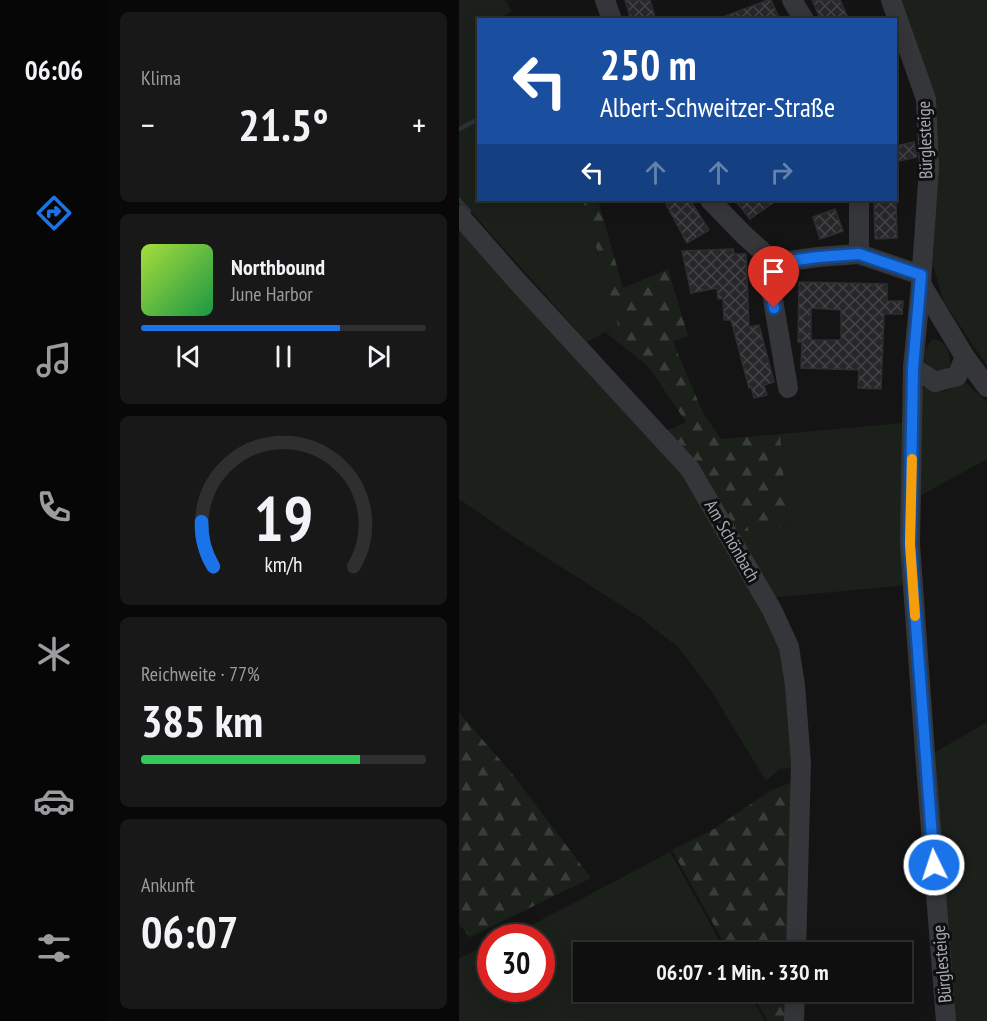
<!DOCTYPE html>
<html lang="de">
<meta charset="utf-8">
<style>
:root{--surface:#0f0f10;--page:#181819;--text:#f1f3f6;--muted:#9b9c9f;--line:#2f2f30;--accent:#1a73e8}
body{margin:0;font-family:"PT Sans Narrow",sans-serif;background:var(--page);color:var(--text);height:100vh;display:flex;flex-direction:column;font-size:22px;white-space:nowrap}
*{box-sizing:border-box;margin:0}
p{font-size:20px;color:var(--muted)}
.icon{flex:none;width:33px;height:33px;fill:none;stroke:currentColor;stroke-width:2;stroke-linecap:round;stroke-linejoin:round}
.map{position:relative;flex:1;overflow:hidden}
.details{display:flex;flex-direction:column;gap:12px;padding:12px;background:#080809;width:351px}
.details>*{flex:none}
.banner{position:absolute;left:18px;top:18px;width:420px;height:183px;border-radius:0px;box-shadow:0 3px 15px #0003,0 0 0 2px var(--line);background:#1a4fa0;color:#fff;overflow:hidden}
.speed{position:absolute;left:18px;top:924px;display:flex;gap:12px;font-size:30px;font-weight:700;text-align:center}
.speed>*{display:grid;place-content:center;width:78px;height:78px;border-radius:50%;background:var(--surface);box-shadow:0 3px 15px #0003,0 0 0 2px var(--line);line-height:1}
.speed .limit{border:9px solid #d22;background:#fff;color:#111}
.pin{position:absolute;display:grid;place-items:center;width:51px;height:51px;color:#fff;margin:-62px -26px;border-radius:50% 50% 50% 0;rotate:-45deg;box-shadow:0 0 6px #0007}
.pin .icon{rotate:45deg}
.me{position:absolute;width:66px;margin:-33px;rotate:356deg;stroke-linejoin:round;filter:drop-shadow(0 0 4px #0008)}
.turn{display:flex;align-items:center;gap:21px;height:126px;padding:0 24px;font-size:27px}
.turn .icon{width:78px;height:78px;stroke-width:2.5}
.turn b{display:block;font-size:42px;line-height:51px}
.lanes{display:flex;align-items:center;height:57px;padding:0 24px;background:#0003;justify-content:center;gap:30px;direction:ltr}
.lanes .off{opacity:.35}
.big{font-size:45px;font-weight:600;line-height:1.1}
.details .widget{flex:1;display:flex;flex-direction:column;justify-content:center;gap:9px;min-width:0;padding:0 21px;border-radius:9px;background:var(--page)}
.details .dial{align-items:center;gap:0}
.dial svg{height:156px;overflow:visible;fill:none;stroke:var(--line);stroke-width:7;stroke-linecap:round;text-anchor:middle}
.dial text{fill:var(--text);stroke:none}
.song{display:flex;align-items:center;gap:18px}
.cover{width:72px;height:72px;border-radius:9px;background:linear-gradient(135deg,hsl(80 70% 55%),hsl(140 70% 35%))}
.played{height:6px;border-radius:3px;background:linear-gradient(90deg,var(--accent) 70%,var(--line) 70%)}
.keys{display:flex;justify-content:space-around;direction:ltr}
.heat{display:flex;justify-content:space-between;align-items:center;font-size:33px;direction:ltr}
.charge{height:9px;border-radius:4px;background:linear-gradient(90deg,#34c759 77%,var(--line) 0)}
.trip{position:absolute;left:114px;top:942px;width:339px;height:60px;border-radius:0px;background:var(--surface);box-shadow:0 3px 15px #0003,0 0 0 2px var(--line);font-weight:600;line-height:60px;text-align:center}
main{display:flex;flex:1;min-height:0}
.dock{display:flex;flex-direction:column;width:108px;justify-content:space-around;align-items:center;background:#060606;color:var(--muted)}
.dock .icon{width:42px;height:42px}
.dock .on{color:var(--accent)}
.dock b{font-size:27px;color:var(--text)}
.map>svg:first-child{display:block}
.green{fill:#1b201b}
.forest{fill:url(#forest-firs)}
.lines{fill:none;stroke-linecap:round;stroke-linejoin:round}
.stream{stroke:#2c3338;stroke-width:4.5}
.building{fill:url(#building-cross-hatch);stroke:#2e2e31;stroke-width:1.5;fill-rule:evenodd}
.minor{stroke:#35363a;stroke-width:20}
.route-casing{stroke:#114b97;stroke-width:15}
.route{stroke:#1a73e8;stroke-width:10}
.slow{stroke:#f59e0b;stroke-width:10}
.labels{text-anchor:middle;stroke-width:6;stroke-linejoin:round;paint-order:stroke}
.street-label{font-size:18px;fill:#a7acb4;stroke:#0f0f10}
</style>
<main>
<nav class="dock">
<b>06:06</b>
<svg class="icon on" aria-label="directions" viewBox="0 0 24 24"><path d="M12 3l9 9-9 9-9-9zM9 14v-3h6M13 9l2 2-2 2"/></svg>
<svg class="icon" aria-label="music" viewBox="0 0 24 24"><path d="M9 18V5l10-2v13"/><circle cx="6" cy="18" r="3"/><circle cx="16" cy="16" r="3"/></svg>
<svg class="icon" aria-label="phone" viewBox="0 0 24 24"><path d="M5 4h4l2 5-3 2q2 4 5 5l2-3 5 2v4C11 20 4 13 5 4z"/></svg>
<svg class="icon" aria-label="climate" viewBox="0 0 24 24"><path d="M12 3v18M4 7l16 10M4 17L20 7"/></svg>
<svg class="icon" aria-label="car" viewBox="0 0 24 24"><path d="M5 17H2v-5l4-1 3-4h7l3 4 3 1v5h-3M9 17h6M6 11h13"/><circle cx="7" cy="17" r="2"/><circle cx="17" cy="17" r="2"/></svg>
<svg class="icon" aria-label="filters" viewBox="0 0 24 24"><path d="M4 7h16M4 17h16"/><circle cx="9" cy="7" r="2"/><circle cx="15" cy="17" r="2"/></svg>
</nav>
<section class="details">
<div class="widget"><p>Klima</p>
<div class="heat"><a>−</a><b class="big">21.5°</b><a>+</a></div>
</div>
<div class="widget">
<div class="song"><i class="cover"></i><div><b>Northbound</b><p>June Harbor</p></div></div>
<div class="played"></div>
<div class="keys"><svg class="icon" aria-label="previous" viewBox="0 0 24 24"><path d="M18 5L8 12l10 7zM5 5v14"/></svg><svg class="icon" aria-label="pause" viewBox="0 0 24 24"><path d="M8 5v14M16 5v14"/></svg><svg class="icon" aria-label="next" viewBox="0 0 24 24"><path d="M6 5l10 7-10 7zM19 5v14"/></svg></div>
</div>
<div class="widget dial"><svg viewBox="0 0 100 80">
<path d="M14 69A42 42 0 1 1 86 69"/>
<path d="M14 69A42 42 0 0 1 8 46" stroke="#1a73e8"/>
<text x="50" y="56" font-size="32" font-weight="700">19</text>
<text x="50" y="72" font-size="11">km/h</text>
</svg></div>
<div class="widget"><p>Reichweite · 77%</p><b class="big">385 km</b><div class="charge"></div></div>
<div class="widget"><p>Ankunft</p><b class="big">06:07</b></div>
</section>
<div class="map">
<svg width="528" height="1021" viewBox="0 0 528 1021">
<defs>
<pattern id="forest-firs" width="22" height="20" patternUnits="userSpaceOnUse" patternTransform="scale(1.5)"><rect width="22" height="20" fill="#1b201b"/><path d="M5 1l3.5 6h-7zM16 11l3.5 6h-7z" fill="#393e3a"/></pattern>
<pattern id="building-cross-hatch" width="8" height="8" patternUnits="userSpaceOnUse" patternTransform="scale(1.5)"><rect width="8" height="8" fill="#272729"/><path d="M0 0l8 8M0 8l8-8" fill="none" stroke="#444446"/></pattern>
</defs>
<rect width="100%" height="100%" fill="#141415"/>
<g class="green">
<path d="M 0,0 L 46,0 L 53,11 L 41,19 L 20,20 L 19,119 L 0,129 Z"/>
<path d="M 443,0 L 528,0 L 528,366 L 485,302 L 474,265 L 477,204 L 473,91 Z"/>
<path d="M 19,120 L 20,200 L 124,200 L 159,325 L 128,342 L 0,198 L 0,130 Z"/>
<path d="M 0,224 L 216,463 L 239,495 L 319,637 L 331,679 L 336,768 L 321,769 L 307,781 L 251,689 L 220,648 L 182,618 L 55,537 L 0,499 Z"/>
<path d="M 475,339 C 488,342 491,352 491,365 L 484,372 L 476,373 C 463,362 461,350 475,339 Z"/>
<path d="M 503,379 L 528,402 L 528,459 L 457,498 L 462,482 L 459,447 L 459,390 L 466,388 C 483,394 491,393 503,379 Z"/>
<path d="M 444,423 L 448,585 L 311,598 L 273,532 L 329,527 L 321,434 Z"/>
<path d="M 528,722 L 528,1021 L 493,1021 L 473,754 Z"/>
<path d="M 211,852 L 267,952 L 124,952 L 124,992 L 289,992 L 306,1021 L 0,1021 L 0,958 L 31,944 L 32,988 L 82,988 L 82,938 L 46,937 L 71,926 Z"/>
</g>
<g class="forest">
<path d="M 124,200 L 139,200 L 164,288 L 209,269 L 229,336 L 214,342 L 244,413 L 262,439 L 321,434 L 329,527 L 273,532 L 203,433 L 227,422 L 189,366 L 146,332 L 159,325 Z"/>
<path d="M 0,713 L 51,771 L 132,878 L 11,937 L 0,924 Z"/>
<path d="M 338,780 L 333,952 L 270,952 L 213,850 L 255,829 L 311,791 Z"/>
<path d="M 292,992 L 332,992 L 331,1021 L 309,1021 Z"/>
</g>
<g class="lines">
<g class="stream">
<path d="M 0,129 L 20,119"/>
<path d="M 0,200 L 10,211"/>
</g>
</g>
<g class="building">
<path d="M 166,0 L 191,0 L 197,20 L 172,20 Z"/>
<path d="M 309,0 L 312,0 L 321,20 L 261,20 L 261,18 Z"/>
<path d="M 353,0 L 381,0 L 390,20 L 362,20 Z"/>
<path d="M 455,142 L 458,157 L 436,162 L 436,146 Z"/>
<path d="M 215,200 L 231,200 L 250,230 L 228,243 L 207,204 Z"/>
<path d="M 276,200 L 318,200 L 291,219 Z"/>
<path d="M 437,202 L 438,238 L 416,239 L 415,203 Z"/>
<path d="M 376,209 L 384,231 L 361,239 L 354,217 Z"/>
<path d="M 274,249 L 275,254 L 287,254 L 290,327 L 300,325 L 315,382 L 305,385 L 308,395 L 295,398 L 292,387 L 290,388 L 272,320 L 265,320 L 264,299 L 259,299 L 258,288 L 232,293 L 223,251 Z"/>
<path d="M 340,282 L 428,284 L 428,301 L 444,301 L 443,314 L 425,314 L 422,389 L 399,388 L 400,370 L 342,368 L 343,342 L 339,342 ZM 352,308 L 382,310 L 382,340 L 352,340 Z"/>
</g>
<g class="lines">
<g class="minor">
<path d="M 146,0 L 153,20"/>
<path d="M 333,0 L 345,20"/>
<path d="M 432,0 L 467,99 L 470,168 L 462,284 L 454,367 L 451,544 L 466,753 L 487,1021"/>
<path d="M 251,200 L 285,235 L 316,263"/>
<path d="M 0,215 L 57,280 L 231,469 L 313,610 L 330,647 L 336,685 L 342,763 L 337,952"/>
<path d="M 400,254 L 400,200"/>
<path d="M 316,263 L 359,257 L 400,254 L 462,275"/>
<path d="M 316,263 L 312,288 L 329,388"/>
<path d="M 462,284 L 506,357 L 528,387"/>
<path d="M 454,367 L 476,382 L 498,376 L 506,357"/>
<path d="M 335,1021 L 336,992"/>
</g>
</g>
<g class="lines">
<defs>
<path id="route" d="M 315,308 L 312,288 L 316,263 L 359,257 L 400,254 L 462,275 L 454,368 L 451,544 L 475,865"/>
</defs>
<use href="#route" class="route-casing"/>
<use href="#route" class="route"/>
<path class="slow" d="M 453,459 L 451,544 L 456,616"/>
</g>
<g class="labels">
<g class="street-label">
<text transform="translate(466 140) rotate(-92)" y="6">Bürglesteige</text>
<text transform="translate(273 541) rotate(60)" y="6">Am Schönbach</text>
<text transform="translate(483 964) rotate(-95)" y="6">Bürglesteige</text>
</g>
</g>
</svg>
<div class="speed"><div class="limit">30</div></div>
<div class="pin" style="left:315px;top:308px;background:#d93025"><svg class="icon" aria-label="arrive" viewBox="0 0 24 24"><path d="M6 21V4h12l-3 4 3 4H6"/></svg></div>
<svg class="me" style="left:475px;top:865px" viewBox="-20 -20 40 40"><circle r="17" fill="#1a73e8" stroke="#fff" stroke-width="3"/><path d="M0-11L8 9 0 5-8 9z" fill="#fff"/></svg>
<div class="trip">06:07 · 1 Min. · 330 m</div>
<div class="banner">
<div class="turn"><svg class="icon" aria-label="left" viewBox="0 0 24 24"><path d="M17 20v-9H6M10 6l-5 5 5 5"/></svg><div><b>250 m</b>Albert-Schweitzer-Straße</div></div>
<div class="lanes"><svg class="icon" aria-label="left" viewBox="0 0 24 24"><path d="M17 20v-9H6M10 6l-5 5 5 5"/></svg><svg class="icon off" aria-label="ahead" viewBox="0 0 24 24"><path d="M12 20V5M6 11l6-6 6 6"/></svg><svg class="icon off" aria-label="ahead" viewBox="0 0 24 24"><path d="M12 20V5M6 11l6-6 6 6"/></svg><svg class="icon off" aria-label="right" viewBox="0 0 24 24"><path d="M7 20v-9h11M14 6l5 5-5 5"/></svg></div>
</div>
</div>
</main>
